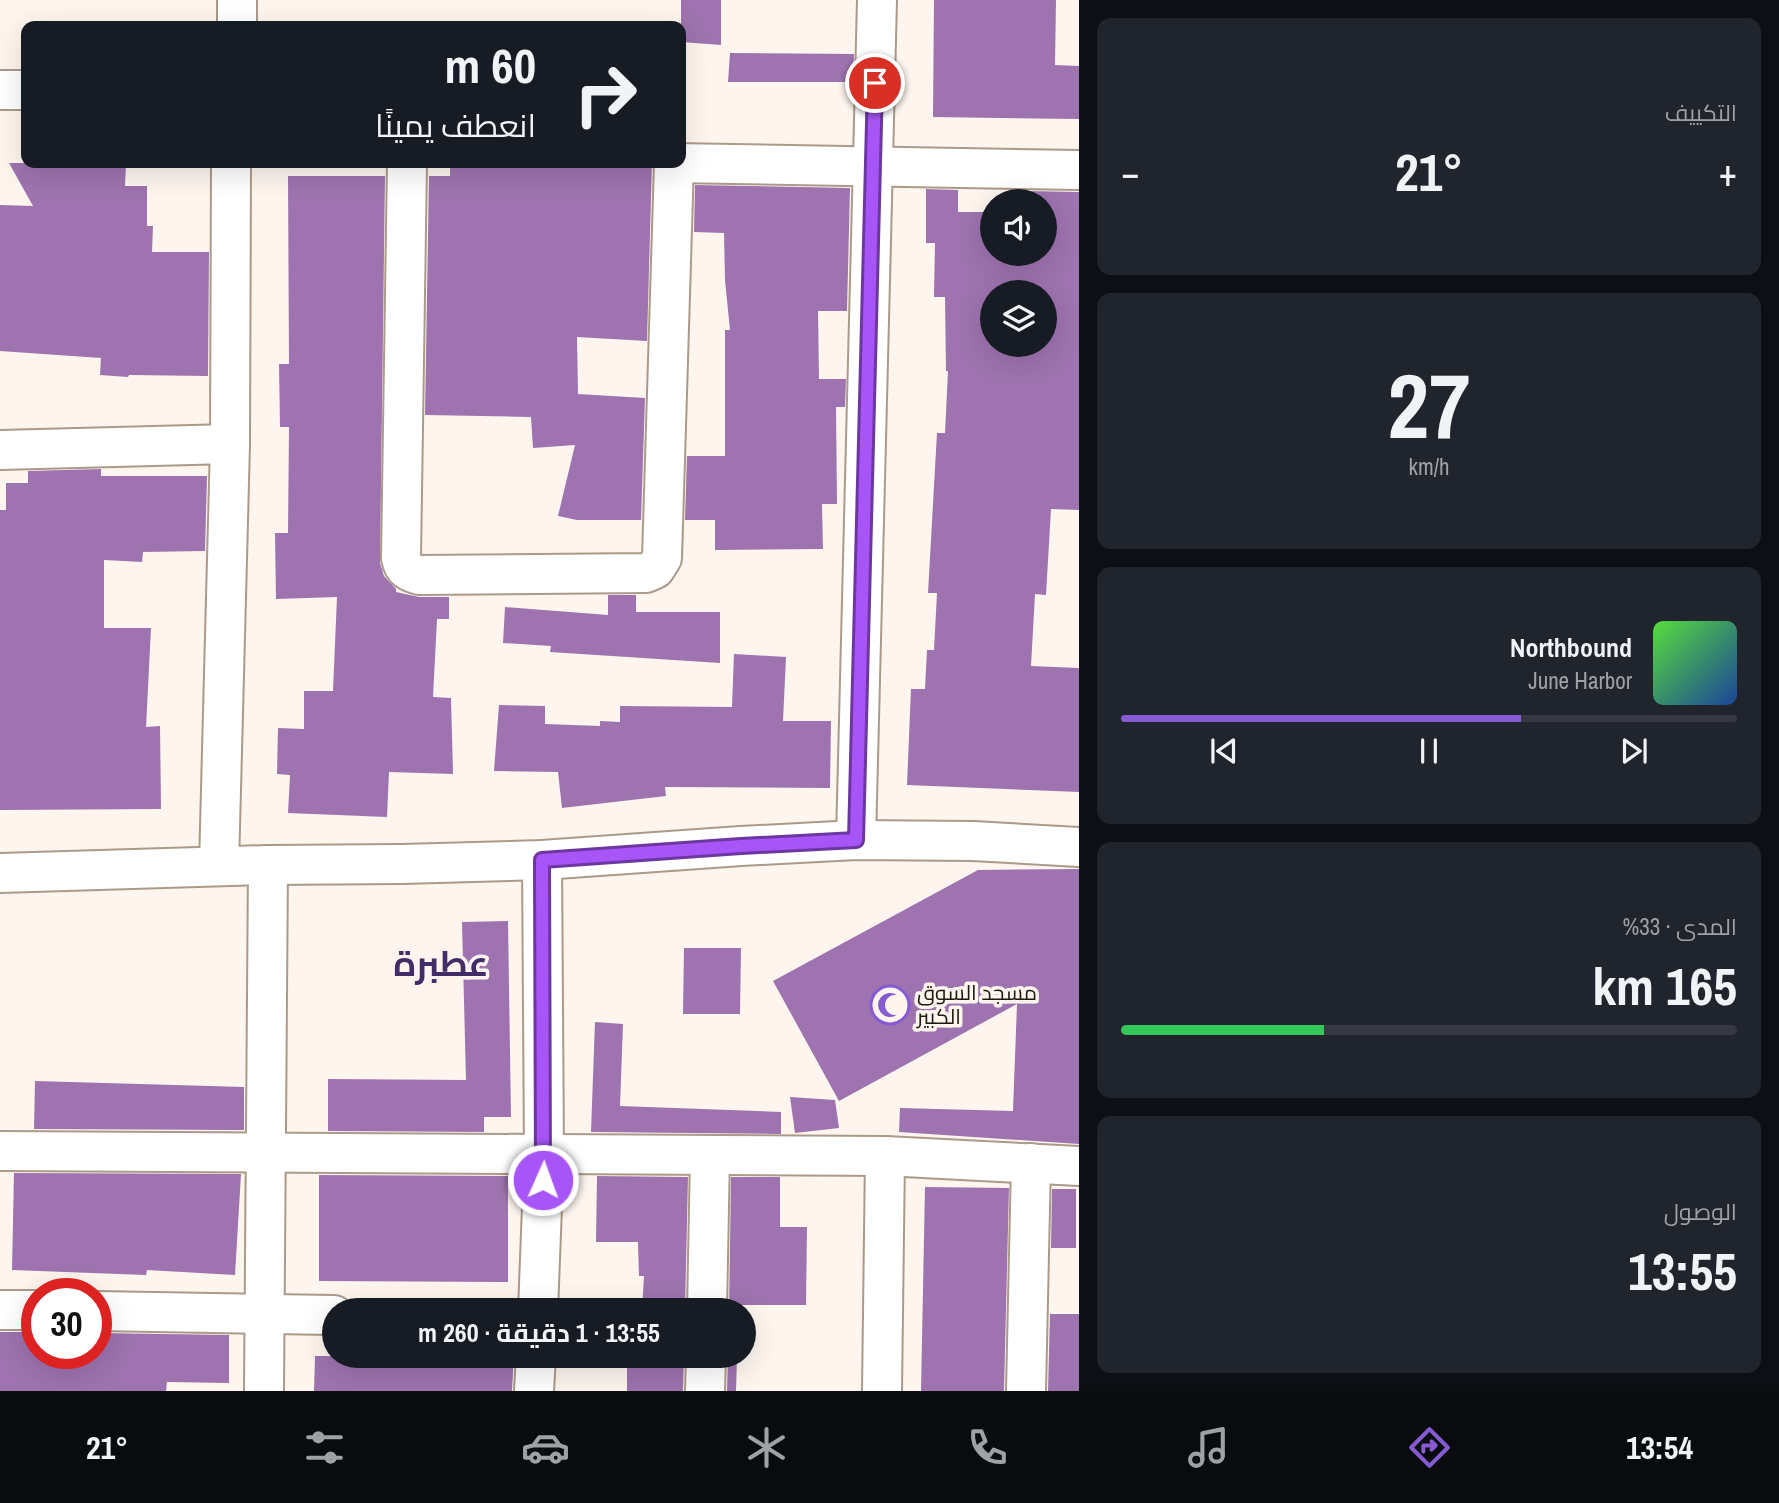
<!DOCTYPE html>
<html lang="ar">
<meta charset="utf-8">
<style>
:root{--surface:#171b24;--page:#20242c;--text:#f1f3f6;--muted:#9ea1a6;--line:#363941;--accent:#865ad3}
body{margin:0;font-family:"Archivo Narrow",Cairo,sans-serif;background:var(--page);color:var(--text);direction:rtl;height:100vh;display:flex;flex-direction:column;font-size:26px;white-space:nowrap}
*{box-sizing:border-box;margin:0}
p{font-size:23px;color:var(--muted)}
.icon{flex:none;width:38px;height:38px;fill:none;stroke:currentColor;stroke-width:2;stroke-linecap:round;stroke-linejoin:round}
.map{position:relative;flex:1;overflow:hidden;direction:ltr}
.details{display:flex;flex-direction:column;gap:18px;padding:18px;background:#0d0f14;width:700px}
.details>*{flex:none}
.hud{position:absolute;left:21px;top:21px;width:665px;height:147px;border-radius:14px;box-shadow:0 7px 28px #0002;direction:rtl;background:#171b24;color:var(--text);overflow:hidden}
.buttons{position:absolute;left:980px;top:189px;display:grid;gap:14px}
.buttons a{display:grid;place-items:center;width:77px;height:77px;border-radius:50%;background:var(--surface);box-shadow:0 7px 28px #0002;font-size:35px}
.speed{position:absolute;left:21px;top:1278px;display:flex;gap:14px;font-size:35px;font-weight:700;text-align:center}
.speed>*{display:grid;place-content:center;width:91px;height:91px;border-radius:50%;background:var(--surface);box-shadow:0 7px 28px #0002;line-height:1}
.speed .limit{border:10px solid #d22;background:#fff;color:#111}
.pin{position:absolute;display:grid;place-items:center;width:60px;height:60px;color:#fff;margin:-30px;border:4px solid #fff;border-radius:50%;box-shadow:0 2px 7px #0007}
.me{position:absolute;width:77px;margin:-38px;rotate:2deg;stroke-linejoin:round;filter:drop-shadow(0 0 5px #0008)}
.turn{display:flex;align-items:center;gap:24px;height:147px;padding:0 35px;font-size:32px}
.turn .icon{width:91px;height:91px;stroke-width:2.5}
.turn b{display:block;font-size:49px;line-height:60px}
.big{font-size:52px;font-weight:700;line-height:1.1}
.details .card{flex:1;display:flex;flex-direction:column;justify-content:center;gap:10px;min-width:0;padding:0 24px;border-radius:14px;background:var(--page)}
.details .dial{align-items:center;gap:0}
.dial b{font-size:91px;line-height:1}
.song{display:flex;align-items:center;gap:21px}
.cover{width:84px;height:84px;border-radius:10px;background:linear-gradient(135deg,hsl(110 70% 55%),hsl(220 70% 35%))}
.played{height:7px;border-radius:4px;background:linear-gradient(90deg,var(--accent) 65%,var(--line) 65%)}
.keys{display:flex;justify-content:space-around;direction:ltr}
.heat{display:flex;justify-content:space-between;align-items:center;font-size:38px;direction:ltr}
.charge{height:10px;border-radius:5px;background:linear-gradient(90deg,#34c759 33%,var(--line) 0)}
.trip{position:absolute;left:322px;top:1298px;width:434px;height:70px;border-radius:35px;background:var(--surface);box-shadow:0 7px 28px #0002;font-weight:700;line-height:70px;text-align:center;direction:rtl}
.tabs{display:flex;height:112px;justify-content:space-around;align-items:center;background:#090b0e;color:var(--muted)}
.tabs .icon{width:49px;height:49px}
.tabs .on{color:var(--accent)}
.tabs b{font-size:32px;color:var(--text)}
main{display:flex;flex:1;min-height:0}
.map>svg:first-child{display:block}
.building{fill:#9e73af;fill-rule:evenodd}
.lines{fill:none;stroke-linecap:round;stroke-linejoin:round}
.minor-casing{stroke:#ab9a89;stroke-width:42}
.secondary-casing{stroke:#ab9a89;stroke-width:42}
.minor{stroke:#fff;stroke-width:38}
.secondary{stroke:#fff;stroke-width:38}
.route-casing{stroke:#6d37a1;stroke-width:18}
.route{stroke:#a855f7;stroke-width:12}
.labels{text-anchor:middle;stroke-width:7;stroke-linejoin:round;paint-order:stroke}
.poi-label{font-size:21px;fill:#1e1811;stroke:#fdf5ee;text-anchor:start}
.town-label{font-size:35px;font-weight:bold;fill:#422d68;stroke:#fdf5ee}
</style>
<main>
<section class="details">
<div class="card"><p>التكييف</p>
<div class="heat"><a>−</a><b class="big">21°</b><a>+</a></div>
</div>
<div class="card dial"><b>27</b><p>km/h</p></div>
<div class="card">
<div class="song"><i class="cover"></i><div><b>Northbound</b><p>June Harbor</p></div></div>
<div class="played"></div>
<div class="keys"><svg class="icon" aria-label="previous" viewBox="0 0 24 24"><path d="M18 5L8 12l10 7zM5 5v14"/></svg><svg class="icon" aria-label="pause" viewBox="0 0 24 24"><path d="M8 5v14M16 5v14"/></svg><svg class="icon" aria-label="next" viewBox="0 0 24 24"><path d="M6 5l10 7-10 7zM19 5v14"/></svg></div>
</div>
<div class="card"><p>المدى · 33%</p><b class="big">165 km</b><div class="charge"></div></div>
<div class="card"><p>الوصول</p><b class="big">13:55</b></div>
</section>
<div class="map">
<svg width="1079" height="1391" viewBox="0 0 1079 1391">
<rect width="100%" height="100%" fill="#fdf5ee"/>
<g class="building">
<path d="M 681,0 L 721,0 L 721,45 L 681,42 Z"/>
<path d="M 934,0 L 1056,0 L 1055,65 L 1079,66 L 1079,119 L 933,117 Z"/>
<path d="M 730,53 L 854,54 L 853,82 L 728,82 Z"/>
<path d="M 9,163 L 126,163 L 125,186 L 147,186 L 147,226 L 153,226 L 152,252 L 209,252 L 208,376 L 129,375 L 128,377 L 100,375 L 101,358 L 0,351 L 0,205 L 33,206 Z"/>
<path d="M 450,163 L 652,163 L 647,341 L 577,337 L 578,394 L 645,398 L 641,520 L 577,520 L 558,516 L 575,445 L 533,448 L 531,417 L 425,415 L 429,176 L 450,176 Z"/>
<path d="M 288,176 L 385,176 L 380,563 L 384,576 L 396,589 L 396,592 L 419,597 L 449,597 L 449,619 L 437,619 L 433,697 L 451,698 L 453,774 L 389,772 L 387,817 L 288,813 L 290,775 L 277,774 L 278,728 L 304,729 L 304,691 L 333,691 L 337,597 L 276,599 L 275,533 L 288,533 L 289,427 L 280,427 L 279,364 L 289,364 Z"/>
<path d="M 695,185 L 850,188 L 847,311 L 818,311 L 819,379 L 846,379 L 845,407 L 836,407 L 837,504 L 822,504 L 823,549 L 715,550 L 715,520 L 685,520 L 687,456 L 725,456 L 725,330 L 730,330 L 725,280 L 724,233 L 694,232 Z"/>
<path d="M 926,189 L 958,190 L 958,212 L 992,212 L 992,254 L 1045,254 L 1045,201 L 1027,201 L 1028,191 L 1079,192 L 1079,510 L 1051,509 L 1046,595 L 1035,594 L 1031,666 L 1079,668 L 1079,792 L 907,785 L 911,689 L 925,689 L 927,650 L 934,650 L 937,593 L 928,593 L 937,433 L 945,433 L 948,371 L 946,371 L 945,297 L 934,297 L 935,243 L 926,243 ZM 992,292 L 1045,292 L 1045,345 L 992,345 Z"/>
<path d="M 101,469 L 101,476 L 207,476 L 205,551 L 143,552 L 142,562 L 104,560 L 104,628 L 151,628 L 146,727 L 160,726 L 161,809 L 0,810 L 0,510 L 6,510 L 6,483 L 28,483 L 28,471 Z"/>
<path d="M 608,595 L 636,595 L 636,612 L 720,612 L 720,663 L 550,652 L 551,646 L 503,643 L 505,607 L 608,615 Z"/>
<path d="M 734,654 L 786,657 L 783,721 L 831,721 L 830,788 L 665,787 L 666,796 L 562,808 L 558,772 L 494,771 L 499,705 L 545,706 L 545,724 L 600,726 L 600,721 L 620,722 L 620,706 L 732,707 Z"/>
<path d="M 1079,869 L 1079,1144 L 899,1132 L 900,1108 L 1013,1111 L 1017,1004 L 839,1101 L 773,981 L 978,870 Z"/>
<path d="M 508,921 L 511,1117 L 484,1117 L 484,1132 L 328,1131 L 328,1079 L 466,1080 L 462,922 Z"/>
<path d="M 684,948 L 741,948 L 740,1014 L 683,1014 Z"/>
<path d="M 595,1022 L 623,1024 L 620,1106 L 781,1112 L 781,1134 L 591,1132 Z"/>
<path d="M 35,1081 L 244,1087 L 244,1130 L 34,1129 Z"/>
<path d="M 790,1097 L 835,1100 L 839,1128 L 795,1133 Z"/>
<path d="M 14,1173 L 241,1174 L 235,1275 L 147,1270 L 146,1275 L 12,1270 Z"/>
<path d="M 319,1175 L 508,1176 L 508,1282 L 319,1281 Z"/>
<path d="M 597,1176 L 688,1177 L 685,1311 L 642,1311 L 644,1276 L 639,1276 L 638,1242 L 596,1242 Z"/>
<path d="M 731,1177 L 780,1177 L 780,1227 L 807,1227 L 806,1305 L 737,1305 L 737,1311 L 729,1311 Z"/>
<path d="M 925,1187 L 1009,1188 L 1004,1391 L 921,1391 Z"/>
<path d="M 1052,1189 L 1076,1189 L 1076,1248 L 1051,1248 Z"/>
<path d="M 1050,1314 L 1079,1314 L 1079,1391 L 1048,1391 Z"/>
<path d="M 0,1332 L 37,1332 L 37,1353 L 96,1353 L 96,1333 L 229,1335 L 229,1383 L 167,1382 L 166,1391 L 0,1391 Z"/>
<path d="M 315,1356 L 514,1356 L 512,1391 L 314,1391 Z"/>
<path d="M 627,1356 L 684,1356 L 683,1391 L 627,1391 Z"/>
<path d="M 728,1356 L 737,1356 L 736,1391 L 727,1391 Z"/>
</g>
<g class="lines">
<defs>
<g id="minor">
<path d="M 237,26 L 237,0"/>
<path d="M 0,90 L 26,90"/>
<path d="M 407,163 L 401,558 C 403,569 408,572 419,575 L 646,573 L 655,569 L 662,558 L 674,163"/>
<path d="M 674,163 L 1079,170"/>
<path d="M 0,450 L 230,444"/>
<path d="M 856,840 L 877,0"/>
<path d="M 219,866 L 230,444 L 231,163"/>
<path d="M 0,1151 L 885,1156 L 1079,1166"/>
<path d="M 0,1310 L 37,1310"/>
<path d="M 96,1311 L 334,1315"/>
<path d="M 538,1311 L 544,1154 L 542,860"/>
<path d="M 707,1311 L 710,1155"/>
<path d="M 264,1391 L 268,865"/>
<path d="M 534,1391 L 536,1356"/>
<path d="M 705,1391 L 706,1356"/>
<path d="M 882,1391 L 885,1156"/>
<path d="M 1026,1391 L 1031,1163"/>
</g>
<path id="secondary" d="M 0,873 L 268,865 L 402,864 L 542,860 L 741,846 L 856,840 L 973,841 L 1079,847"/>
</defs>
<use href="#minor" class="minor-casing"/>
<use href="#secondary" class="secondary-casing"/>
<use href="#minor" class="minor"/>
<use href="#secondary" class="secondary"/>
</g>
<g class="lines">
<defs>
<path id="route" d="M 543,1180 L 542,860 L 741,846 L 856,840 L 875,83"/>
</defs>
<use href="#route" class="route-casing"/>
<use href="#route" class="route"/>
</g>
<defs>
<symbol id="mosque-ring" viewBox="-11 -11 22 22"><circle r="9.5" fill="#fdf5ee" stroke="#865ad3" stroke-width="1.5"/><path d="M3.5-4.9A6 6 0 1 0 3.5 4.9A5 5 0 1 1 3.5-4.9Z" fill="#865ad3"/></symbol>
</defs>
<g fill-rule="evenodd">
<use href="#mosque-ring" x="868" y="983" width="44" height="44"/>
</g>
<g class="labels">
<g class="poi-label">
<text x="917" y="1000">مسجد السوق<tspan x="917" dy="24">الكبير</tspan></text>
</g>
<g class="town-label">
<text x="441" y="976">عطبرة</text>
</g>
</g>
</svg>
<div class="buttons">
<a><svg class="icon" aria-label="sound" viewBox="0 0 24 24"><path d="M4 9h4l5-4v14l-5-4H4zM17 9q2 3 0 6"/></svg></a>
<a><svg class="icon" aria-label="layers" viewBox="0 0 24 24"><path d="M12 4l9 5-9 5-9-5zM3 14l9 5 9-5"/></svg></a>
</div>
<div class="speed"><div class="limit">30</div></div>
<div class="pin" style="left:875px;top:83px;background:#d93025"><svg class="icon" aria-label="arrive" viewBox="0 0 24 24"><path d="M6 21V4h12l-3 4 3 4H6"/></svg></div>
<svg class="me" style="left:543px;top:1180px" viewBox="-20 -20 40 40"><circle r="17" fill="#a855f7" stroke="#fff" stroke-width="3"/><path d="M0-11L8 9 0 5-8 9z" fill="#fff"/></svg>
<div class="trip">13:55 · 1 دقيقة · 260 m</div>
<div class="hud">
<div class="turn"><svg class="icon" aria-label="right" viewBox="0 0 24 24"><path d="M7 20v-9h11M14 6l5 5-5 5"/></svg><div><b>60 m</b>انعطف يمينًا</div></div>
</div>
</div>
</main>
<nav class="tabs">
<b>13:54</b>
<svg class="icon on" aria-label="directions" viewBox="0 0 24 24"><path d="M12 3l9 9-9 9-9-9zM9 14v-3h6M13 9l2 2-2 2"/></svg>
<svg class="icon" aria-label="music" viewBox="0 0 24 24"><path d="M9 18V5l10-2v13"/><circle cx="6" cy="18" r="3"/><circle cx="16" cy="16" r="3"/></svg>
<svg class="icon" aria-label="phone" viewBox="0 0 24 24"><path d="M5 4h4l2 5-3 2q2 4 5 5l2-3 5 2v4C11 20 4 13 5 4z"/></svg>
<svg class="icon" aria-label="climate" viewBox="0 0 24 24"><path d="M12 3v18M4 7l16 10M4 17L20 7"/></svg>
<svg class="icon" aria-label="car" viewBox="0 0 24 24"><path d="M5 17H2v-5l4-1 3-4h7l3 4 3 1v5h-3M9 17h6M6 11h13"/><circle cx="7" cy="17" r="2"/><circle cx="17" cy="17" r="2"/></svg>
<svg class="icon" aria-label="filters" viewBox="0 0 24 24"><path d="M4 7h16M4 17h16"/><circle cx="9" cy="7" r="2"/><circle cx="15" cy="17" r="2"/></svg>
<b>21°</b>
</nav>
